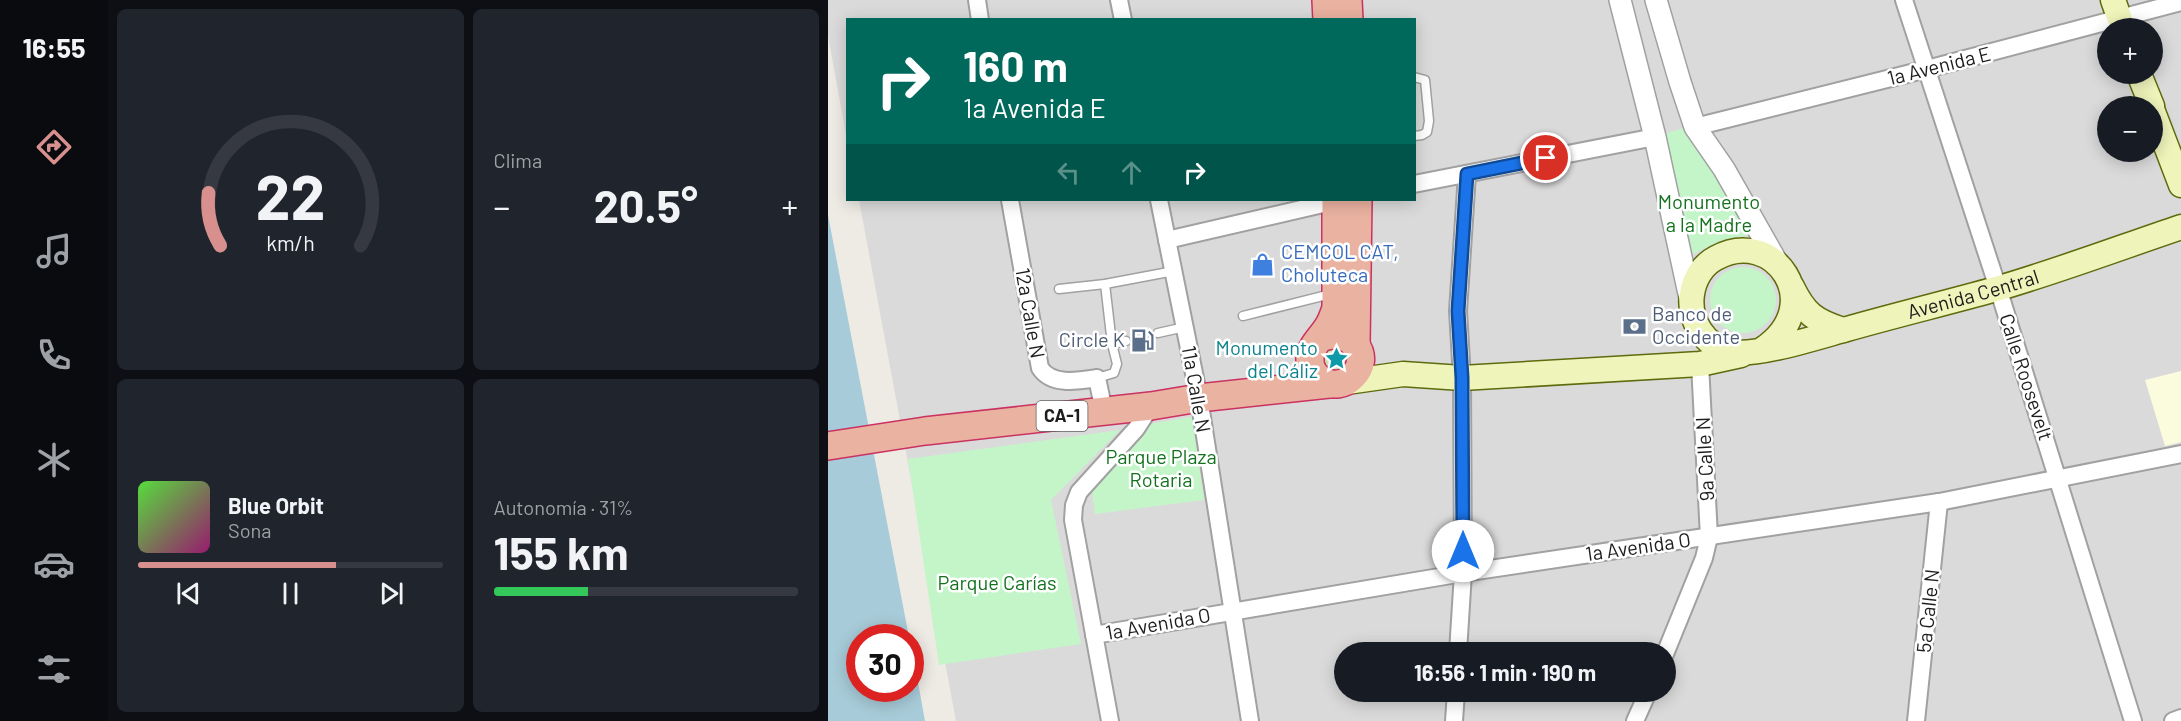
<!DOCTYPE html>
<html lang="es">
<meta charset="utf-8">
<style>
:root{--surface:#171b24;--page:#20242c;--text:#f1f3f6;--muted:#9ea1a6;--line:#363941;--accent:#d8908e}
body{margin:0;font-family:Barlow,sans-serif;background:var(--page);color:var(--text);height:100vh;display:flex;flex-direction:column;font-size:22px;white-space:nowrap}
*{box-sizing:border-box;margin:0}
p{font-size:20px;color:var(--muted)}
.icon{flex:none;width:33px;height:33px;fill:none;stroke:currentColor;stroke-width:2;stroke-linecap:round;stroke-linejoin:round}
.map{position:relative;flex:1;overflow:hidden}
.sheet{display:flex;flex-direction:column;gap:9px;padding:9px;background:#0d0f14;width:720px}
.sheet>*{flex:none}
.banner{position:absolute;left:18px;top:18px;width:570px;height:183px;border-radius:0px;box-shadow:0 3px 15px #0003;background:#00695c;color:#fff;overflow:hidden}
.buttons{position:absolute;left:1269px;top:18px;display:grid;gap:12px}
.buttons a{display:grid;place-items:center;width:66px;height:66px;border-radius:50%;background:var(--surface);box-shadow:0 3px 15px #0003;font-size:30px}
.speed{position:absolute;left:18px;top:624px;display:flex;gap:12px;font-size:30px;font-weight:700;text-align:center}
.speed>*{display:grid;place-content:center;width:78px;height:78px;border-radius:50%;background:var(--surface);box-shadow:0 3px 15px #0003;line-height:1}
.speed .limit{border:9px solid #d22;background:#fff;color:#111}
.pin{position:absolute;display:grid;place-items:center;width:51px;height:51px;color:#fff;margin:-26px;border:3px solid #fff;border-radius:50%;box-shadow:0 2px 6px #0007}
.me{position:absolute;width:66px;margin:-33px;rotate:0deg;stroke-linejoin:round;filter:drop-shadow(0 0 4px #0008)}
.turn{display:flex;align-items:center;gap:21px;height:126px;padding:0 18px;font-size:27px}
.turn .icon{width:78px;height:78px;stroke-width:2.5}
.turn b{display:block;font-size:42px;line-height:51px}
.lanes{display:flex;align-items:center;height:57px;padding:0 18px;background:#0003;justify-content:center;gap:30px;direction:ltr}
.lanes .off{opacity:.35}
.big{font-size:45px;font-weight:700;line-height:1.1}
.sheet .tile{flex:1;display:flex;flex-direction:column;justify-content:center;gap:9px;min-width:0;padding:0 21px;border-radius:9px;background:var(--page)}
.sheet .dial{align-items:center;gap:0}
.dial svg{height:156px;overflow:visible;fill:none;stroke:var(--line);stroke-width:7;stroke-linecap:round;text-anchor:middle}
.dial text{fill:var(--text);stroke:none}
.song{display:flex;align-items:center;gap:18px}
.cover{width:72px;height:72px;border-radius:9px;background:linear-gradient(135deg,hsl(110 70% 55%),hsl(320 70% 35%))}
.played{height:6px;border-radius:3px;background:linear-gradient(90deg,var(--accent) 65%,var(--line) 65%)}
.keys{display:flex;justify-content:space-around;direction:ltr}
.heat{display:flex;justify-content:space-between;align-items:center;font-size:33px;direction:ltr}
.charge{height:9px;border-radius:4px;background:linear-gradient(90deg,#34c759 31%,var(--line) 0)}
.sheet .tiles{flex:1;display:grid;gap:9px;grid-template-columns:repeat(2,1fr)}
.trip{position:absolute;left:506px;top:642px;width:342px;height:60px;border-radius:30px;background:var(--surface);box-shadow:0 3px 15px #0003;font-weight:700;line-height:60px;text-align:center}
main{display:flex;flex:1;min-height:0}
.menu{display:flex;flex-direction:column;width:108px;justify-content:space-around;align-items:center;background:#090b0e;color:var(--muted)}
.menu .icon{width:42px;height:42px}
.menu .selected{color:var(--accent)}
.menu b{font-size:27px;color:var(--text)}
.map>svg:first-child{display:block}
.residential{fill:#dbdada;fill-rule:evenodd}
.education{fill:#fbfcde}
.grass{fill:#c6e4ad}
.park{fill:#c4f5c9}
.water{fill:#a7cbd8}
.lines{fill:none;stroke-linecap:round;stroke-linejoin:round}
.service-casing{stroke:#a1a1a1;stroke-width:11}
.minor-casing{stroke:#a1a1a1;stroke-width:20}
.tertiary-casing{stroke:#a1a1a1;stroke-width:24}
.secondary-casing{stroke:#5e6b0d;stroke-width:27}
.trunk-casing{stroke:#ca3261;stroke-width:30}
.service{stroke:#fff;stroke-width:8}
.minor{stroke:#fff;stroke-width:16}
.tertiary{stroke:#fff;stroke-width:21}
.secondary{stroke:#eff4bb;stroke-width:24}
.trunk{stroke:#eab2a0;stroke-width:27}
.route-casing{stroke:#114b97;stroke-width:15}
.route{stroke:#1a73e8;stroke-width:10}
.labels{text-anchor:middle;stroke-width:5;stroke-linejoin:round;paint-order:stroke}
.shield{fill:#fff;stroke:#616161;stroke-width:1.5}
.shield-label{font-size:18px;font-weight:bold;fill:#1d1d1d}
.street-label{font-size:20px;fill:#1d1d1d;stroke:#fff}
.park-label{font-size:20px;fill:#14721f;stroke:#fff}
.shop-label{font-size:20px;fill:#366cbe;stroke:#fff;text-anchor:start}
.service-label{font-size:20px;fill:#4e5e75;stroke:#fff;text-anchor:start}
.culture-label{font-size:20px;fill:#0d838f;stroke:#fff;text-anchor:end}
</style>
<main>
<nav class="menu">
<b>16:55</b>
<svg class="icon selected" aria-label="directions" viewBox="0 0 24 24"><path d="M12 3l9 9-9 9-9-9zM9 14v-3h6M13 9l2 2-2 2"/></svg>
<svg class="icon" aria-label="music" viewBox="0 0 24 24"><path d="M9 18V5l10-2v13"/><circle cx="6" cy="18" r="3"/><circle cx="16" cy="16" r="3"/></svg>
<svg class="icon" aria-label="phone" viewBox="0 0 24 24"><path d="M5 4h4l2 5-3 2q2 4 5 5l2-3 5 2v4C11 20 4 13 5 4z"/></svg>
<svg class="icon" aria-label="climate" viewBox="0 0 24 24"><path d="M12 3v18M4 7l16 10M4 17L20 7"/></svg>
<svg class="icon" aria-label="car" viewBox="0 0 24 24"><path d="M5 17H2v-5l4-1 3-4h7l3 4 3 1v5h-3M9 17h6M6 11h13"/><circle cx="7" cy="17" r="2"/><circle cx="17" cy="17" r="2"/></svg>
<svg class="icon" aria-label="filters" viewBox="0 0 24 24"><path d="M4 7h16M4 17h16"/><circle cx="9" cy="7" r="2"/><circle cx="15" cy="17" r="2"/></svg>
</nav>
<section class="sheet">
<div class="tiles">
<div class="tile dial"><svg viewBox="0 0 100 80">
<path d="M14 69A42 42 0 1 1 86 69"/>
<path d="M14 69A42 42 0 0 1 8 42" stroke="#d8908e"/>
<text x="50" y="56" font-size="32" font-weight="700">22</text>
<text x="50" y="72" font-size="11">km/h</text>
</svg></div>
<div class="tile"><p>Clima</p>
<div class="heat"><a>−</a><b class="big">20.5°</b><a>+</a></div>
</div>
<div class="tile">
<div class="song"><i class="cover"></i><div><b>Blue Orbit</b><p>Sona</p></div></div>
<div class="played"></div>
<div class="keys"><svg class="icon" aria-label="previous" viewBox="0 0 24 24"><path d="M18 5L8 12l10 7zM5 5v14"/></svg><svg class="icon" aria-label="pause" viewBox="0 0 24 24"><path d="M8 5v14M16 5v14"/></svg><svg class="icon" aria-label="next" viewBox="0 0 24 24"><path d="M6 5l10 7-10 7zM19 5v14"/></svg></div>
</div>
<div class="tile"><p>Autonomía · 31%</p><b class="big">155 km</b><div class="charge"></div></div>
</div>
</section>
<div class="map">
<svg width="1353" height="721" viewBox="0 0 1353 721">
<rect width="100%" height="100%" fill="#edebe4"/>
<path class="residential" d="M 0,0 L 1353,0 L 1353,721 L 128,721 L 31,200 L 586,200 L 586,20 L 20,20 L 19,140 L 0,36 ZM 1280,28 L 1324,28 L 1324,74 L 1280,74 ZM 1280,106 L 1324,106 L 1324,152 L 1280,152 ZM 516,652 L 837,652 L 837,692 L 516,692 Z"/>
<path class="education" d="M 1353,371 L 1353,442 L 1337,446 L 1317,380 Z"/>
<path class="grass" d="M 495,344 L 527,353 L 506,379 L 488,355 Z"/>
<g class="park">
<path d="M 860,127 L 926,234 L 894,240 L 863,255 L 835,134 Z"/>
<circle cx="915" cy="300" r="33"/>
<path d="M 364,417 L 376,500 L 267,514 L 264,490 L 316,432 L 315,425 Z"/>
<path d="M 292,430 L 223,500 L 253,644 L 111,665 L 80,459 Z"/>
</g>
<path class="water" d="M 0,215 L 81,637 L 32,638 L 32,688 L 82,688 L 83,644 L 97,721 L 0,721 Z"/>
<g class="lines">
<defs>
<g id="service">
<path d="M 586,77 L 597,80 L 601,121 L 599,132 L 594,135 L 586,136"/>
<path d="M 277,284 L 284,344"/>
<path d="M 231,289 L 277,284 L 346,271"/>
<path d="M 415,316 L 503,294"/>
<path d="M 330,333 L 357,327"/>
<path d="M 269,378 L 286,373 L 289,364 L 284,344 L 298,341"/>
</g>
<g id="minor">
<path d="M 149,0 L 152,20"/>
<path d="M 291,0 L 295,20"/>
<path d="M 1076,0 L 1170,288 L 1305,721"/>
<path d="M 867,127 L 1099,69 L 1353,2"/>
<path d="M 586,184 L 827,137"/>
<path d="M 182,200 L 212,368 C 224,386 250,381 269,378 L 276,411"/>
<path d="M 331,200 L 371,398 L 422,721"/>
<path d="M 339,240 L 508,201"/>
<path d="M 266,635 L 635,573 L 1111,502 L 1353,454"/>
<path d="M 630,652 L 635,573 L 634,378 L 630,311 L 639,174"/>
<path d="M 837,654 L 876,558 L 881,537 L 872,364"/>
<path d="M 282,721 L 245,520 L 246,505 L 251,492 L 308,429 L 323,406"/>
<path d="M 626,721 L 628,692"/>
<path d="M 807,721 L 820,692"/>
<path d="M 1088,721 L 1111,502"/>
<path d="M 1345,721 L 1353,718"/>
</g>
<g id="tertiary">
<path d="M 792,0 L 827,137 L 863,303"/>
<path d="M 828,0 L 852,82 L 867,127 L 896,169 L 950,264"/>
</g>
<g id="secondary">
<path d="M 1285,0 L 1295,28"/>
<path d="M 1311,74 L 1324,106"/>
<path d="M 1324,109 L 1353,185"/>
<path d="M 964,287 C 977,314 987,321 1015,330"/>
<path id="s1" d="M 935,349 C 1001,304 945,226 888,258 C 874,265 866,280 864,294 C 860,320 877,347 903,352 C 928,357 993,336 1019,329 C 1068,315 1118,303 1168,289 C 1230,271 1291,248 1353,227"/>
<path d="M 519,382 L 575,374 L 634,378 L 872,364 L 913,355"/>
</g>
<g id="trunk">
<path d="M 498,0 L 499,20"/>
<path d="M 520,0 L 521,20"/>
<path d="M 493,338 C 522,325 546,357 524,377 C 508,393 480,380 482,357 C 483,345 495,336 501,325 C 504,320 506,314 508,308 L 508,200"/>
<path d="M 528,345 L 530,200"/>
<path d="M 0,446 L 97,431 L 323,406 L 371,398 L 501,384"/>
</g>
</defs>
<use href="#service" class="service-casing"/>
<use href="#minor" class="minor-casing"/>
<use href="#tertiary" class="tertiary-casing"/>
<use href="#secondary" class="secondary-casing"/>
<use href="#trunk" class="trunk-casing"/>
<use href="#service" class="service"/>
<use href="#minor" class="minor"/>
<use href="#tertiary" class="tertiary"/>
<use href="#secondary" class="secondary"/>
<use href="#trunk" class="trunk"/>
</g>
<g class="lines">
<defs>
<path id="route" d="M 635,551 L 634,378 L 630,311 L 639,174 L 718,158"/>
</defs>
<use href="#route" class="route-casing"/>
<use href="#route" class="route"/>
</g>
<defs>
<symbol id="shop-bare" viewBox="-9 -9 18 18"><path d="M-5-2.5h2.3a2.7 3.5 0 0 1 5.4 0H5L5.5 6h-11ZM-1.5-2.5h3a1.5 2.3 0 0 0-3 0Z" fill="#3f7fe0" stroke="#fff" stroke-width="2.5" paint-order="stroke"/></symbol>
<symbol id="bank-bare" viewBox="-9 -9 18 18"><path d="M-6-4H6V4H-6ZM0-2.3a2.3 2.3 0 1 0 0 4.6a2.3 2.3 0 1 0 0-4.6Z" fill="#5c6f8a" stroke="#fff" stroke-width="2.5" paint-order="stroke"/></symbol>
<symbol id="fuel-bare" viewBox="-9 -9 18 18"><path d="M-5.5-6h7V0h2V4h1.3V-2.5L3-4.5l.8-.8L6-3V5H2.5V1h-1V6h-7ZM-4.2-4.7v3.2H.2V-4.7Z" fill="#5c6f8a" stroke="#fff" stroke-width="2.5" paint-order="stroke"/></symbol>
<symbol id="sight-bare" viewBox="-9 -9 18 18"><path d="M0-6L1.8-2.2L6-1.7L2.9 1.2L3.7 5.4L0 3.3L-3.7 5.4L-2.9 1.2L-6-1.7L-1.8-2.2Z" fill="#0f9aa8" stroke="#fff" stroke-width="2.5" paint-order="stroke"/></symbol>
</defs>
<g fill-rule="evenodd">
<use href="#shop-bare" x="418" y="248" width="33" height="33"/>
<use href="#bank-bare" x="790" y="310" width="33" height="33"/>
<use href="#fuel-bare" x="298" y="324" width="33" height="33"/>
<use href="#sight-bare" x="492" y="342" width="33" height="33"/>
</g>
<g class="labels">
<rect class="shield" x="208.5" y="401" width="51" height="30" rx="4.5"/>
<g class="shield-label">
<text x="234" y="422">CA-1</text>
</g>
<g class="street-label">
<text transform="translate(1111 66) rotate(-14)" y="7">1a Avenida E</text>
<text dy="7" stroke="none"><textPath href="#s1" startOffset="537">Avenida Central</textPath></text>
<text transform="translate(202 313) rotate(80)" y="7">12a Calle N</text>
<text transform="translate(1198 377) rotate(72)" y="7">Calle Roosevelt</text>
<text transform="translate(368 389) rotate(80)" y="7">11a Calle N</text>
<text transform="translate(877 459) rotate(-93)" y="7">9a Calle N</text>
<text transform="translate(810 547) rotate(-8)" y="7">1a Avenida O</text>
<text transform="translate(1100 611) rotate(-84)" y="7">5a Calle N</text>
<text transform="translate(330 624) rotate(-10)" y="7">1a Avenida O</text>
</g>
<g class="park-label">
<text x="881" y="209">Monumento<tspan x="881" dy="23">a la Madre</tspan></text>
<text x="333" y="464">Parque Plaza<tspan x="333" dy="23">Rotaria</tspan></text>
<text x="169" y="590">Parque Carías</text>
</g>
<g class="shop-label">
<text x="453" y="259">CEMCOL CAT,<tspan x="453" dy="23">Choluteca</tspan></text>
</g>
<g class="service-label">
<text x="824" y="321">Banco de<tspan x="824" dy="23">Occidente</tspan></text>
<text x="297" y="347" text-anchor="end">Circle K</text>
</g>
<g class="culture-label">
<text x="490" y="355">Monumento<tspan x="490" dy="23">del Cáliz</tspan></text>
</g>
</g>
</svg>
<div class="buttons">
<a>+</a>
<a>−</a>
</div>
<div class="speed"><div class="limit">30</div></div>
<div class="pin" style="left:718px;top:158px;background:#d93025"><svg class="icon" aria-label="arrive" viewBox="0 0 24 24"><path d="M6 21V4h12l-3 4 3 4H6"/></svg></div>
<svg class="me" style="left:635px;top:551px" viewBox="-20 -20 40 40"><circle r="19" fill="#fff"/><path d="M0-13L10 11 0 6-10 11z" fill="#1a73e8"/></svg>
<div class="trip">16:56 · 1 min · 190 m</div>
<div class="banner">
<div class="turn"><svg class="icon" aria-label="right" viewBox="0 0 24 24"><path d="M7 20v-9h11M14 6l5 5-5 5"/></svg><div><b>160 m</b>1a Avenida E</div></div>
<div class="lanes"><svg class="icon off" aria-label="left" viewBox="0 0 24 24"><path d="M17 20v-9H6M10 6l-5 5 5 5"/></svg><svg class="icon off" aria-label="ahead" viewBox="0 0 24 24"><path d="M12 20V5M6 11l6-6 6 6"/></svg><svg class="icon" aria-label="right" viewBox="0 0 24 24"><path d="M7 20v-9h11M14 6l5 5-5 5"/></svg></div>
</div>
</div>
</main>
